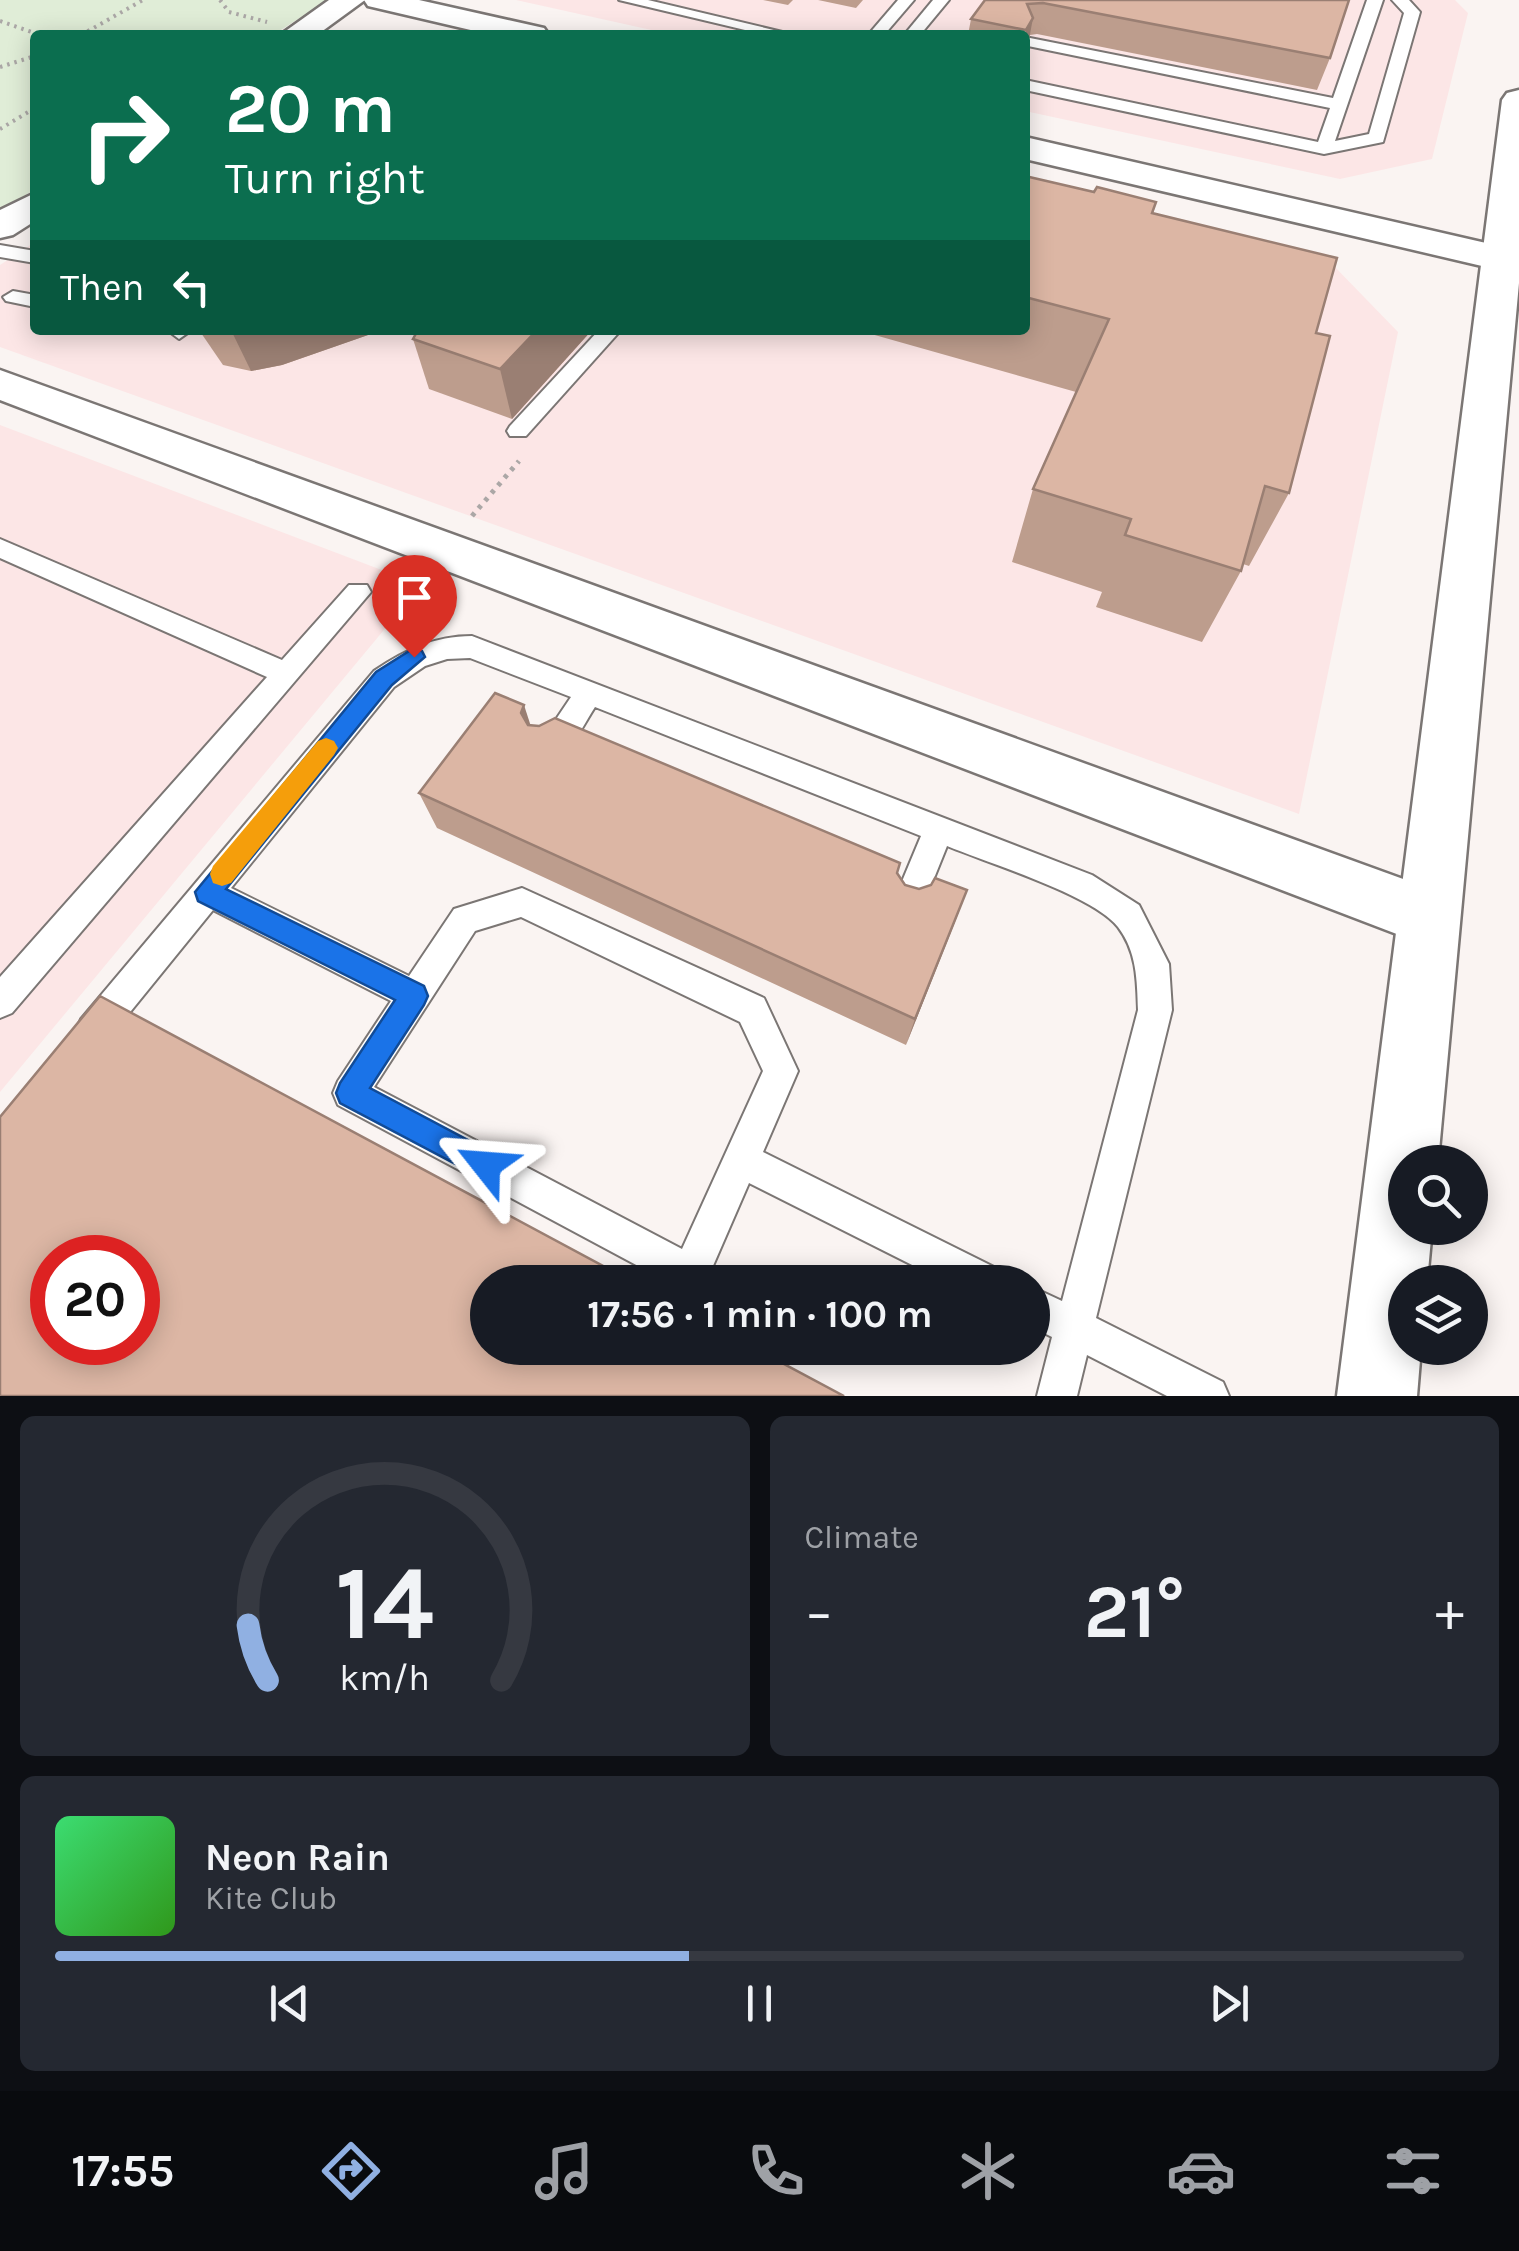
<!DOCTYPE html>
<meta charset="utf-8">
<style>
:root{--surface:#171b24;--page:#242831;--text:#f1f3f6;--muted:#9ea1a6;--line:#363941;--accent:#90b0e2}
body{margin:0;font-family:Karla,sans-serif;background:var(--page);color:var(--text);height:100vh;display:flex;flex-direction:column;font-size:38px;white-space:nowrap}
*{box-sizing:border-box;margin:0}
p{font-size:32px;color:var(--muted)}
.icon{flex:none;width:55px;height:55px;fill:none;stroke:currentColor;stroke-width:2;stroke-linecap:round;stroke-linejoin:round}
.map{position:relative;height:1396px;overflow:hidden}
.side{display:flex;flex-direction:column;gap:20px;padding:20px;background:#0d0f14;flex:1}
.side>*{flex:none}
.top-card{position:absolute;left:30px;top:30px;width:1000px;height:305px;border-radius:10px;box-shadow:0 5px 25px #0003;background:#0b6e4f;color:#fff;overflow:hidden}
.buttons{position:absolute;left:1388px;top:1145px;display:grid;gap:20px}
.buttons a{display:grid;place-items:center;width:100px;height:100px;border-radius:50%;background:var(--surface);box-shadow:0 5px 25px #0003;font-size:50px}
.speed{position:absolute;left:30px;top:1235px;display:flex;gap:20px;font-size:50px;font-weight:700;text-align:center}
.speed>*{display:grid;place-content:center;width:130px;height:130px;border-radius:50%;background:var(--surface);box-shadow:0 5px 25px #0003;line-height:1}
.speed .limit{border:15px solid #d22;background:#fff;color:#111}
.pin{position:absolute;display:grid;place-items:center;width:85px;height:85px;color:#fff;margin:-102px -42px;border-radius:50% 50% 50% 0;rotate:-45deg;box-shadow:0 0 10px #0007}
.pin .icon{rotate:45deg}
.me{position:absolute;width:110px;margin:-55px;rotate:298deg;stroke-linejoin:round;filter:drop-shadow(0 0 8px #0008)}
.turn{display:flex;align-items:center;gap:35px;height:210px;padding:0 30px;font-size:45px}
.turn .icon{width:130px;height:130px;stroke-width:2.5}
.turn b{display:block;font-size:70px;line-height:85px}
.then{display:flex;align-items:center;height:95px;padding:0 30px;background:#0003;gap:20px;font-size:38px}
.big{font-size:75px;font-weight:700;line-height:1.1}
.side .card{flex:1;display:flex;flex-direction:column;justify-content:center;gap:15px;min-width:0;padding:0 35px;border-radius:15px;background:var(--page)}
.side .dial{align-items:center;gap:0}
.dial svg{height:260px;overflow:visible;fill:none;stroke:var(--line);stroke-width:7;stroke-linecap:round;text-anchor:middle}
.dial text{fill:var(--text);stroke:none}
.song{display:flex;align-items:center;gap:30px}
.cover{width:120px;height:120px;border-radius:15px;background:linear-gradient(135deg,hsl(140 70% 55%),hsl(110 70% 35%))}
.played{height:10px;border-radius:5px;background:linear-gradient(90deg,var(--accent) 45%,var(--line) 45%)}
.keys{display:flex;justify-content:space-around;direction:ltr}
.heat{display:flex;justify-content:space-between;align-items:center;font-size:55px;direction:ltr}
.side .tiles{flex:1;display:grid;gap:20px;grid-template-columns:1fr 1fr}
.card:last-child{grid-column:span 2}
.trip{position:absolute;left:470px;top:1265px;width:580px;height:100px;border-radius:50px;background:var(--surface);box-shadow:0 5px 25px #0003;font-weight:700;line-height:100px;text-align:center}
.dock{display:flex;height:160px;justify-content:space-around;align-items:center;background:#090b0e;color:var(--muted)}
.dock .icon{width:70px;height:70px}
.dock .active{color:var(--accent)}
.dock b{font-size:45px;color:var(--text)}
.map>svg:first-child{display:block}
.commercial{fill:#fce6e6}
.green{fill:#e0edd7}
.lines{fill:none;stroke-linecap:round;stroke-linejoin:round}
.lane-casing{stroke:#7b7674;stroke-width:4}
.street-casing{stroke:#7b7674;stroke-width:5}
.secondary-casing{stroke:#7b7674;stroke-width:5}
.path-far1{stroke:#aba7a6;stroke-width:4;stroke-dasharray:2.5 5;stroke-linecap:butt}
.path{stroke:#aba7a6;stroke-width:5;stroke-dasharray:4 6;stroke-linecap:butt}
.lane{fill:#fff;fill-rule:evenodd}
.street{fill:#fff;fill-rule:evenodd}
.secondary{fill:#fff;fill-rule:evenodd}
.wall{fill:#bd9d8d}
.shaded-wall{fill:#9a7f73}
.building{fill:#dcb6a4;stroke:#9a7f73;stroke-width:2.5;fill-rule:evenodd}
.route{fill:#1a73e8;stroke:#114b97;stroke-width:2.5}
.slow{fill:#f59e0b}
</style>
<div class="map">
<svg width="1519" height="1396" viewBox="0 0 1519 1396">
<rect width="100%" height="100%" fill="#faf4f2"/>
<g class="commercial">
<path d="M 516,0 L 1455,0 L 1468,13 L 1432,159 L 1340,179 L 1025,111 L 1025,35 L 674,35 Z"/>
<path d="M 35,242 L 35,330 L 1025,330 L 1332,264 L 1398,332 L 1299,814 L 0,347 L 0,265 Z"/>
<path d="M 0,425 L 429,588 L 393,619 L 0,1092 Z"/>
</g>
<path class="green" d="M 0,0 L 328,0 L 273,35 L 35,35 L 35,189 L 0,211 Z"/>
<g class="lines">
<defs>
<g id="lane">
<path d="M 619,0 L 648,0 L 795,35 L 766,35 Z"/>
<path d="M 898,0 L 914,0 L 884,35 L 868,35 Z"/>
<path d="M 933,0 L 949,0 L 920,35 L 904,35 Z"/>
<path d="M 1367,0 L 1383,0 L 1335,141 L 1369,134 L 1404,13 L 1392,0 L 1409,0 L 1420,12 L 1383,142 L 1324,154 L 1025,90 L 1025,80 L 1318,142 L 1330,108 L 1028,46 L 1025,37 L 1333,98 Z"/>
<path d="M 0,245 L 35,251 L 35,263 L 0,257 Z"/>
<path d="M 13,291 L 35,295 L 35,307 L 6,301 L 3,297 Z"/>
<path d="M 167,330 L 188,330 L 189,332 L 179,339 Z"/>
<path d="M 599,330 L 621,330 L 526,436 L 510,436 L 507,431 L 510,426 Z"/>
<path d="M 0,539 L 282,660 L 349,585 L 367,585 L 371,592 L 12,1013 L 0,1018 L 0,977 L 267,677 L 0,558 Z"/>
<path d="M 472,636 L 1092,875 L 1139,905 L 1169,964 L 1172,1010 L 1096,1318 L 1223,1382 L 1229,1396 L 1167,1396 L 1087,1355 L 1077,1396 L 1037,1396 L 1052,1337 L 1032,1327 L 1032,1287 L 1062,1301 L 1138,1010 C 1137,980 1137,952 1118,927 C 1093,895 988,863 947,846 L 920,913 L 909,917 L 898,913 L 893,903 L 921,836 L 595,707 C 582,726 566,767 540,758 L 536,749 L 571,697 L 470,658 L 447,659 L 425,666 L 394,687 L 231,888 L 409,976 L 454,909 L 522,888 L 764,998 L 798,1071 L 763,1152 L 998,1269 L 1004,1282 L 946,1282 L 749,1183 L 706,1282 L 668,1282 L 338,1105 L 333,1093 L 338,1081 L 391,1001 L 213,910 L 105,1043 L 93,1048 L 81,1043 L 76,1031 L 81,1019 L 374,671 C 405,650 434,636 472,636 ZM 521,917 L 740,1022 L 763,1071 L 682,1249 L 374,1087 L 475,931 Z"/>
</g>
<g id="street">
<path d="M 364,0 L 419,0 L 544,28 L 549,35 L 492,35 L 368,6 Z"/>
<path d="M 1025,137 L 1499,246 L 1513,250 L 1519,258 L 1513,266 L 1499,270 L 1025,159 Z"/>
<path d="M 0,370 L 1428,888 L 1450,896 L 1459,917 L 1450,938 L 1428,946 L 0,400 Z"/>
</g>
<g id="secondary">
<path d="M 329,0 L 365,0 L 317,35 L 280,35 Z"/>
<path d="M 1519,90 L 1519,283 L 1438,1162 L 1405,1162 L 1405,1228 L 1432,1228 L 1427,1282 L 1405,1282 L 1405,1348 L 1421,1348 L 1417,1396 L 1337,1396 L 1502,100 L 1507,93 Z"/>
<path d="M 35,193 L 35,221 L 13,235 L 0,238 L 0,210 Z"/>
</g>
</defs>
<use href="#lane" class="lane-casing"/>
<use href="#street" class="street-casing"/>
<use href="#secondary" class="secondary-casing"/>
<g class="path-far1">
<path d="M 220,0 L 229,12 L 267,22"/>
<path d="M 0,21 L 40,35"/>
<path d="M 81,35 L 143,0"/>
<path d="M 0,67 L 35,56"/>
<path d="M 0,129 L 35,108"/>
</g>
<path class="path" d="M 472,516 L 519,461"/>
<use href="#lane" class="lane"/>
<use href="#street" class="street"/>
<use href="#secondary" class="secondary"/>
</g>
<g class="wall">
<path d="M 763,0 L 793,0 L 788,5 Z"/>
<path d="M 818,0 L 863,0 L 856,8 Z"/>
<path d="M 985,0 L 1349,0 L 1330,58 L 1317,90 L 1037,34 L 1030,35 L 1027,50 L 1025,35 L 968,35 L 971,19 Z"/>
<path d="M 1025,176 L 1094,192 L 1156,202 L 1153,214 L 1316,333 L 1289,493 L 1249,566 L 1243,564 L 1241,571 L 1202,642 L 1096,607 L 1102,592 L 1012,562 L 1033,489 L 1076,392 L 857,330 L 1025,330 Z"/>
<path d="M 199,330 L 379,330 L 368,335 L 282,365 L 251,371 L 223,365 Z"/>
<path d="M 418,330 L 592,330 L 512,419 L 429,389 L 413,339 Z"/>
<path d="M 530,725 L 897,873 L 905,885 L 919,889 L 967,890 L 906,1045 L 437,828 L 419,793 Z"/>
</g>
<g class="shaded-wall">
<path d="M 1033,18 L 1027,50 L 1025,53 L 1026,30 Z"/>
<path d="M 231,330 L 379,330 L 368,335 L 282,365 L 251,371 Z"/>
<path d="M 537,330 L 592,330 L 512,419 L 500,369 Z"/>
<path d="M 524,705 L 536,742 L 521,713 Z"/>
<path d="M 967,890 L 955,922 L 906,1045 L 915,1019 Z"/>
</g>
<g class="building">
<path d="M 985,0 L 1349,0 L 1330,58 L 1043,3 L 1027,4 L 1033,18 L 1026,30 L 971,19 Z"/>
<path d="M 1025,176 L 1094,192 L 1097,187 L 1156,202 L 1152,213 L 1337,258 L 1316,333 L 1330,336 L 1289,493 L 1265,486 L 1241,571 L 1125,535 L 1131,519 L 1033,489 L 1109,319 L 1025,297 Z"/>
<path d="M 418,330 L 537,330 L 500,369 L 413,339 Z"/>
<path d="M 495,693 L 524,705 L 521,713 L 528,725 L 539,726 L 555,718 L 900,863 L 897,873 L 905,885 L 919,889 L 931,885 L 935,878 L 967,890 L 915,1019 L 419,793 Z"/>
<path d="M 100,996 L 633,1282 L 488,1282 L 488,1348 L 754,1348 L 844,1396 L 0,1396 L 0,1117 ZM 52,1258 L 138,1258 L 138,1342 L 52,1342 Z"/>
</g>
<path class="route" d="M 414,648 L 422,651 L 425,657 L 392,685 L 226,889 L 424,986 L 428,996 L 424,1005 L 370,1088 L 496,1155 L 501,1165 L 496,1176 L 486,1180 L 340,1103 L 336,1093 L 340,1083 L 395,1000 L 198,901 L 195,892 L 376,672 Z"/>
<path class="slow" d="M 326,738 L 334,741 L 338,748 L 334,755 L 231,883 L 222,886 L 213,883 L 210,874 L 213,866 L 318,741 Z"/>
</svg>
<div class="buttons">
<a><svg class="icon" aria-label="search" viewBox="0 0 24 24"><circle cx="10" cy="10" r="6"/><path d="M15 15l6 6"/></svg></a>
<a><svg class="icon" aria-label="layers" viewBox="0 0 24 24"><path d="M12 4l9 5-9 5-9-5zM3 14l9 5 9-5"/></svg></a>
</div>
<div class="speed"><div class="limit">20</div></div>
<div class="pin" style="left:414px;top:657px;background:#d93025"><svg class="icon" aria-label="arrive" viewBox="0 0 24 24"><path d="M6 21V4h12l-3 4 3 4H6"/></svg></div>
<svg class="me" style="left:486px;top:1165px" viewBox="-20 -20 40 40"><path d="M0-17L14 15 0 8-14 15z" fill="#1a73e8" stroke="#fff" stroke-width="4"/></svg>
<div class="trip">17:56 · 1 min · 100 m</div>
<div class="top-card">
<div class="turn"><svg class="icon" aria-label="right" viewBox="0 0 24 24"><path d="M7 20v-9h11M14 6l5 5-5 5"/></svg><div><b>20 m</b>Turn right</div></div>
<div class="then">Then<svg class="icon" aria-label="left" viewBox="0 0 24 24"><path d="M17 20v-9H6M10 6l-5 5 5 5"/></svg></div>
</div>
</div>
<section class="side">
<div class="tiles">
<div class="card dial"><svg viewBox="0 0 100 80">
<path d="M14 69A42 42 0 1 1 86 69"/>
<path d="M14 69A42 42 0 0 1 8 52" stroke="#90b0e2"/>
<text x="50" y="56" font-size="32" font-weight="700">14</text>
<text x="50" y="72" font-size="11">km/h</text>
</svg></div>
<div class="card"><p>Climate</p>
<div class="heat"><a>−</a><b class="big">21°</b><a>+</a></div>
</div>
<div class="card">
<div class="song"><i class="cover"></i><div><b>Neon Rain</b><p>Kite Club</p></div></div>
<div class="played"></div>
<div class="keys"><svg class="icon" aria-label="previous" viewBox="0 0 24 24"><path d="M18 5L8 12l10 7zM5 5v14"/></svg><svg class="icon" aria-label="pause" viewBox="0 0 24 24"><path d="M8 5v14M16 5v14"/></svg><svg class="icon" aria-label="next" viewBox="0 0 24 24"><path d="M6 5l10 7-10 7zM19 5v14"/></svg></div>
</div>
</div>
</section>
<nav class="dock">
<b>17:55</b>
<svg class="icon active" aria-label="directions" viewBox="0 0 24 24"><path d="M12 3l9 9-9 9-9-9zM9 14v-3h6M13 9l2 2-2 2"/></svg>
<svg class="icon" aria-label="music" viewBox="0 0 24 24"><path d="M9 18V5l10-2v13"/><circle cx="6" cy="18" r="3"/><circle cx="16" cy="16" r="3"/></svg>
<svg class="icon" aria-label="phone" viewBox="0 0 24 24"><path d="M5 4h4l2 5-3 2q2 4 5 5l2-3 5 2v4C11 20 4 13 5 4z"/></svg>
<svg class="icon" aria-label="climate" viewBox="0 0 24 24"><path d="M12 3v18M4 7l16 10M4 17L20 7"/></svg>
<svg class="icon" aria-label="car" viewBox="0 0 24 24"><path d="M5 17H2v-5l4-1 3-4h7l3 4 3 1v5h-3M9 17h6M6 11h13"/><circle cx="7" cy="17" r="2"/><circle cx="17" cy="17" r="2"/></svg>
<svg class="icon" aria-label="filters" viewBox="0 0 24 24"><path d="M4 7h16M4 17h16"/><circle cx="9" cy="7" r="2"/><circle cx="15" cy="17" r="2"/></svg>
</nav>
